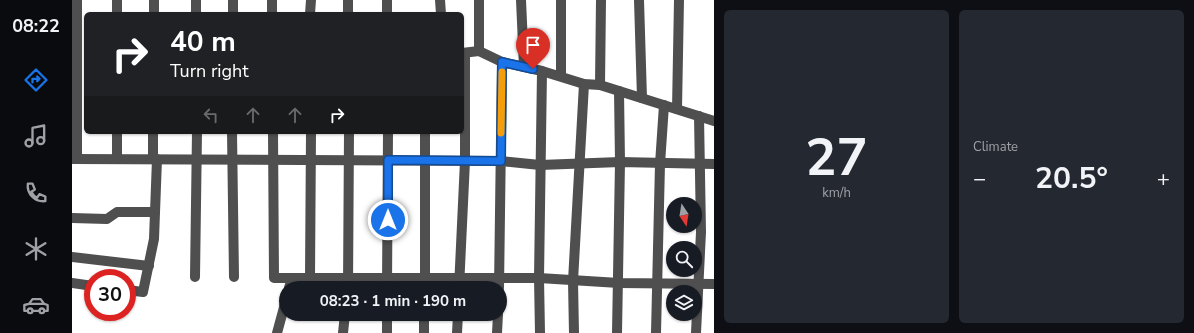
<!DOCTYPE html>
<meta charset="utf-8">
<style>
:root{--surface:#171b24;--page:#242831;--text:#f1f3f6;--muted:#9ea1a6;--accent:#1a73e8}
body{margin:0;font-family:"Nunito Sans",sans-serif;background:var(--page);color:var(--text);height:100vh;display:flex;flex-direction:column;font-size:15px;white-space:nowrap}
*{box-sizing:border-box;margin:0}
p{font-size:13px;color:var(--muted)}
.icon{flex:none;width:22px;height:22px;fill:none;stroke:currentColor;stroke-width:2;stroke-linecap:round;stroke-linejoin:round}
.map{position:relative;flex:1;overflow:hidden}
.side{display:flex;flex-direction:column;gap:10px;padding:10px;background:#0d0f14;width:480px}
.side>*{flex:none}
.hud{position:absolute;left:12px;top:12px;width:380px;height:122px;border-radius:6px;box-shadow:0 1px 3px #0004;background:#202124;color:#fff;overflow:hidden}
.needle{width:26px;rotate:168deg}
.buttons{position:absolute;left:594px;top:197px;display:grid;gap:8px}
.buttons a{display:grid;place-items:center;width:36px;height:36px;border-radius:50%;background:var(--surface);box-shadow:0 1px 3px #0004;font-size:20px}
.speed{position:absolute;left:12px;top:269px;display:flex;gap:8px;font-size:20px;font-weight:700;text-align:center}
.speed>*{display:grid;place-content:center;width:52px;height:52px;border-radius:50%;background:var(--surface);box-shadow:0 1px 3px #0004;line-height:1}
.speed .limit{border:6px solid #d22;background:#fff;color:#111}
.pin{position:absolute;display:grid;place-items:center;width:34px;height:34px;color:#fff;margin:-41px -17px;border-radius:50% 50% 50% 0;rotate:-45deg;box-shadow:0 0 4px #0007}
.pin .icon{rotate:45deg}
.me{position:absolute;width:44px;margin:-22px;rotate:0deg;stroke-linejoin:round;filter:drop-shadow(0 0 3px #0008)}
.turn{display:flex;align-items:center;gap:14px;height:84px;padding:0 20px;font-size:18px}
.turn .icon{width:52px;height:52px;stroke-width:2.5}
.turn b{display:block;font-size:28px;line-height:34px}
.lanes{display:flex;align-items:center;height:38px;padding:0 20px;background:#0003;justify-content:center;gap:20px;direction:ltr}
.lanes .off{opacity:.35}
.big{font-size:30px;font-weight:700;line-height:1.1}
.side .widget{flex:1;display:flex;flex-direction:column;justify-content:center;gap:6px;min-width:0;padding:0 14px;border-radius:6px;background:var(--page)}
.side .dial{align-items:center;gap:0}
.dial b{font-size:52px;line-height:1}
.heat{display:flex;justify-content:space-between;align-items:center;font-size:22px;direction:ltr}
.side .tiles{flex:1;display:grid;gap:10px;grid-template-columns:repeat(2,1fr)}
.trip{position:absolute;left:207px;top:281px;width:228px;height:40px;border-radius:20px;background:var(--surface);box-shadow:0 1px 3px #0004;font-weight:700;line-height:40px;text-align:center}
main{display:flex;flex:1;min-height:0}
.menu{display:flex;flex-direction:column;width:72px;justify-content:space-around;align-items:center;background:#090b0e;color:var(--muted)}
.menu .icon{width:28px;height:28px}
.menu .active{color:var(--accent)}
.menu b{font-size:18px;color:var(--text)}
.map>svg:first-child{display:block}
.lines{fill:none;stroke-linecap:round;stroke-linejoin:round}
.minor{stroke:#4f4f4f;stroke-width:10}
.route-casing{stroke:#114b97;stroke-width:10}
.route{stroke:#1a73e8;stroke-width:7}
.slow{stroke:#f59e0b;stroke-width:7}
</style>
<main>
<nav class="menu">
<b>08:22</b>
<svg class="icon active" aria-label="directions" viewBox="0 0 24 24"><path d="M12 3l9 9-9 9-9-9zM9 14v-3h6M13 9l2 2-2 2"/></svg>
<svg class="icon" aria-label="music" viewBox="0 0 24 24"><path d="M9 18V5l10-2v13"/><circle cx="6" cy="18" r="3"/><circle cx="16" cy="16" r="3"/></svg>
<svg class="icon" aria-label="phone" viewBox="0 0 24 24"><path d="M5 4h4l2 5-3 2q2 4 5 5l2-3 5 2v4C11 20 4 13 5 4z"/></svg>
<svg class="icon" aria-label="climate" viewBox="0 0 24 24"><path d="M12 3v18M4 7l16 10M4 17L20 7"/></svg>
<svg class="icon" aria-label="car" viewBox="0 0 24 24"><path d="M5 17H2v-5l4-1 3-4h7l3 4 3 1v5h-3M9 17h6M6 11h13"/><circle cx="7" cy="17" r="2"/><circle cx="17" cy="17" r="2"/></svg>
</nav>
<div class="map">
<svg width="642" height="333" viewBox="0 0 642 333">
<rect width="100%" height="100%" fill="#fff"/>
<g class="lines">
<g class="minor">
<path d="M 45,0 L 45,14"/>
<path d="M 161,0 L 161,14"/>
<path d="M 200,0 L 200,14"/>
<path d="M 276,0 L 276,14"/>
<path d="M 315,0 L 315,14"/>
<path d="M 368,0 L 369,14"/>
<path d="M 449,0 L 452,67"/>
<path d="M 489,0 L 489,76"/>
<path d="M 567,0 L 570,98"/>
<path d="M 82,14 L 82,0"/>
<path d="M 124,14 L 124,0"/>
<path d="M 238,14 L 239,0"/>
<path d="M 407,51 L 407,0"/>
<path d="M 390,53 L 407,51 L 430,62 L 470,71 L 512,84 L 528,85 L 642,121"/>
<path d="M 528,85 L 529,0"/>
<path d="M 605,109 L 607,0"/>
<path d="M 160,132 L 162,277"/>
<path d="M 201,132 L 202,278 L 220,278"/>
<path d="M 0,159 L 429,161 L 468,165 L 548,162 L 642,164"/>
<path d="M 5,159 L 5,0"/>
<path d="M 45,159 L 45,132"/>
<path d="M 81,159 L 81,132"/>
<path d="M 0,218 L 35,219 L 45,212 L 83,212"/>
<path d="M 0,257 L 77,266"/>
<path d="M 123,277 L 125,132"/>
<path d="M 238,278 L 239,132"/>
<path d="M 0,283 L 21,286"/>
<path d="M 217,288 L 220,278 L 467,278 L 547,283 L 642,284"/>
<path d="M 276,288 L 277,132"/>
<path d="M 315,288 L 316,132"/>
<path d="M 353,288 L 353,132"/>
<path d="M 387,288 L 393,161 L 393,53"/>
<path d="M 427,288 L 430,62"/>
<path d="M 55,290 L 71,292 L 82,239 L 85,159"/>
<path d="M 315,314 L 315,333"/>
<path d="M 205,333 L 214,300"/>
<path d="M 271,333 L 273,314"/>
<path d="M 352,333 L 352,314"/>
<path d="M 385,333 L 386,314"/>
<path d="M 425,333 L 426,314"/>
<path d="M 468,333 L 467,278 L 470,71"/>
<path d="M 502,333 L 501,281 L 512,84"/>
<path d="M 545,333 L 548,162 L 547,91"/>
<path d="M 584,333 L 588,164 L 592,105"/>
<path d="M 624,333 L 629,232 L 627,116"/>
</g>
</g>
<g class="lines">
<defs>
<path id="route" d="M 316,220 L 316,160 L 429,161 L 430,62 L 461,69"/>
</defs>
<use href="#route" class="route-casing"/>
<use href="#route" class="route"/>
<path class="slow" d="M 429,133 L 430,72"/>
</g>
</svg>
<div class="buttons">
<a><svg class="needle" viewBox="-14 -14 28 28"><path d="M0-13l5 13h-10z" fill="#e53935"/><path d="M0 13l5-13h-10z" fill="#9ea1a6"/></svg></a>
<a><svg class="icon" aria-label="search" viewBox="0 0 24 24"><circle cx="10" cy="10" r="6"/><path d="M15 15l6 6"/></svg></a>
<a><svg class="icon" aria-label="layers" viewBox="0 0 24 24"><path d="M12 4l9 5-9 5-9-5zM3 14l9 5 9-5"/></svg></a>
</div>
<div class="speed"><div class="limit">30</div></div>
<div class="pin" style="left:461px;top:69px;background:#d93025"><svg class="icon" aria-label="arrive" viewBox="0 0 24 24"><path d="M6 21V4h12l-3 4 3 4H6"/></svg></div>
<svg class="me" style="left:316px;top:220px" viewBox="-20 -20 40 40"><circle r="17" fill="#1a73e8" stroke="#fff" stroke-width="3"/><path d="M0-11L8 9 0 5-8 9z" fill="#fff"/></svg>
<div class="trip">08:23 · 1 min · 190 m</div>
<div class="hud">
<div class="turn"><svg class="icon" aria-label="right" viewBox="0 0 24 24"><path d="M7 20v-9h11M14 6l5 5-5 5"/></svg><div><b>40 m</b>Turn right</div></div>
<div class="lanes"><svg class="icon off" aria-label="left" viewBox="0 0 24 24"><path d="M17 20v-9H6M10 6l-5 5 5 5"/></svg><svg class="icon off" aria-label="ahead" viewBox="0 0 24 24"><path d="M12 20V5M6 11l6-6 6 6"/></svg><svg class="icon off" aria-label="ahead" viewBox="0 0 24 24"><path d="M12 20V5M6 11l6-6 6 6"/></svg><svg class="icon" aria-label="right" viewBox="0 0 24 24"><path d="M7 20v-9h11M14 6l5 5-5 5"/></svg></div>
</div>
</div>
<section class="side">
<div class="tiles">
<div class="widget dial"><b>27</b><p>km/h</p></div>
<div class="widget"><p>Climate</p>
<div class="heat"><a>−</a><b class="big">20.5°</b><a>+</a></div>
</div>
</div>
</section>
</main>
